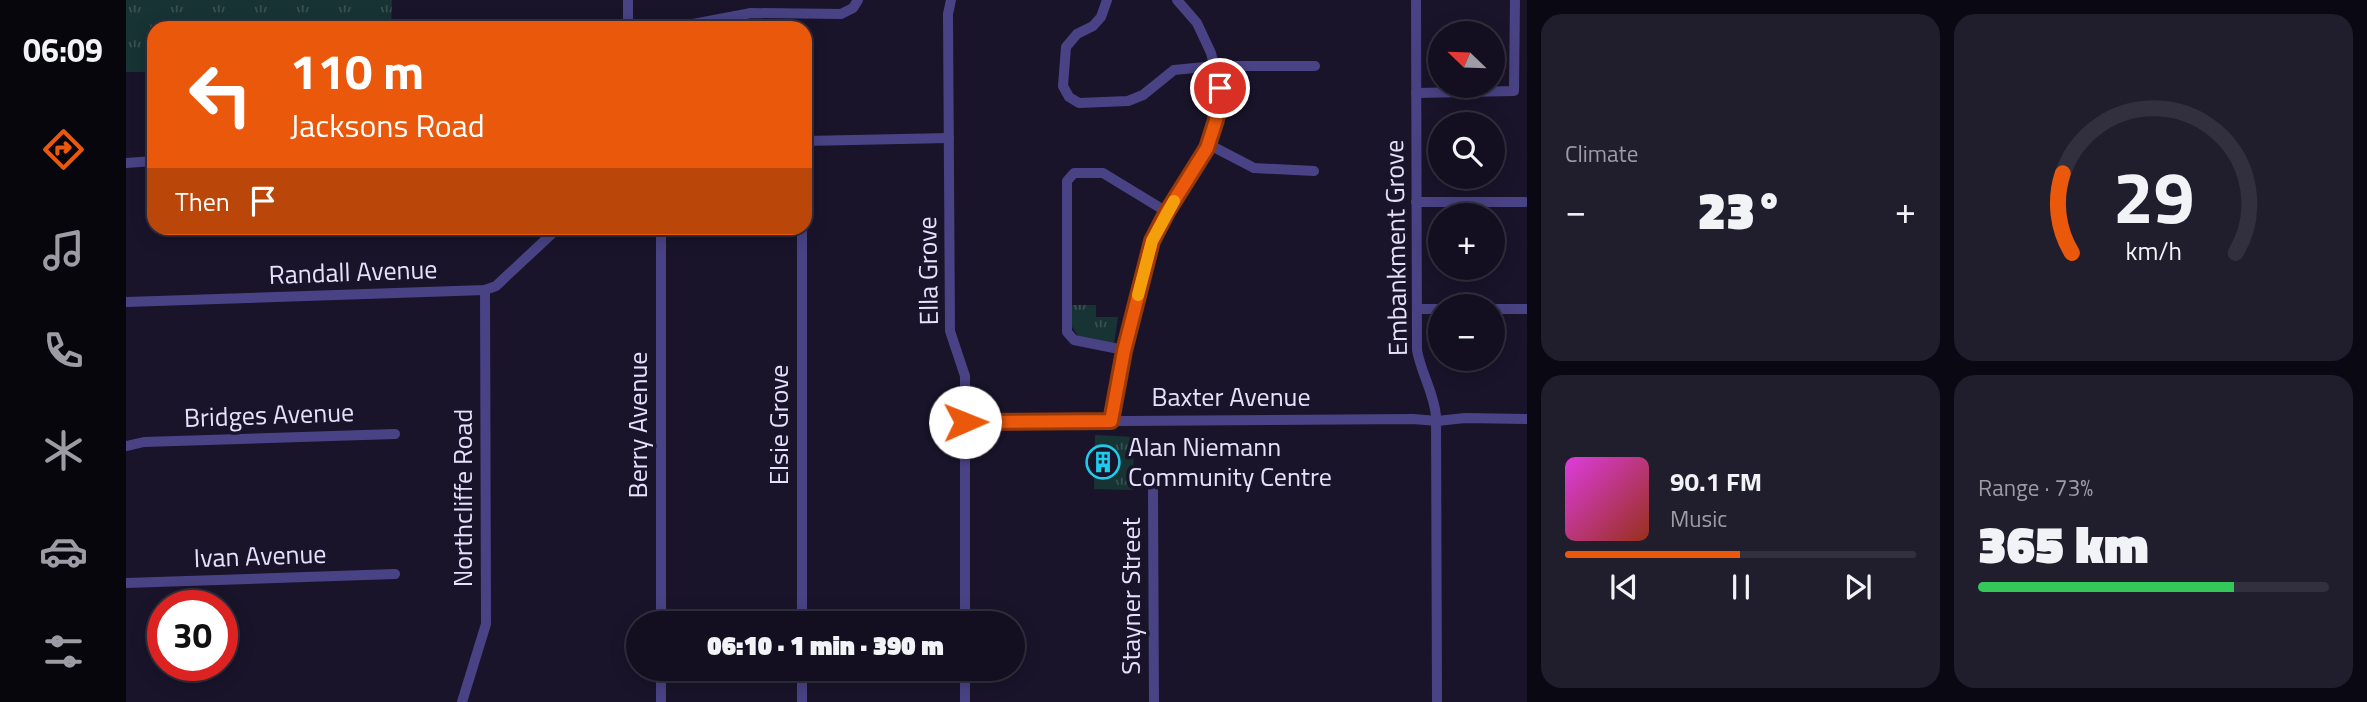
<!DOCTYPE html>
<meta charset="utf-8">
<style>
:root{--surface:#130f20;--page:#201d2d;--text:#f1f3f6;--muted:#9d9ca5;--line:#322f3e;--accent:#ea580c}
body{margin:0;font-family:"Titillium Web",sans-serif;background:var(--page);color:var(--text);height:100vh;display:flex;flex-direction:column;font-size:26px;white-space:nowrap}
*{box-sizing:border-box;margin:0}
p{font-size:23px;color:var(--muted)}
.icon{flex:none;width:38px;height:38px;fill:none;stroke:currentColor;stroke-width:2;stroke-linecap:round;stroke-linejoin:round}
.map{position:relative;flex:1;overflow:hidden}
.drawer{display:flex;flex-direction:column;gap:14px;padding:14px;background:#0a0812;width:840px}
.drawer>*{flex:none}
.top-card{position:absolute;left:21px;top:21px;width:665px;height:214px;border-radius:21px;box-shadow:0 4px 18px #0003,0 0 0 2px var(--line);background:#ea580c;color:#fff;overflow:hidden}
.needle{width:46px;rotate:293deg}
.buttons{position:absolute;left:1302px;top:21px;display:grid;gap:14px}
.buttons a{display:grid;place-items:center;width:77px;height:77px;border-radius:50%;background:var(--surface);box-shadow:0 4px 18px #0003,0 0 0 2px var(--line);font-size:35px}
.speed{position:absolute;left:21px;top:590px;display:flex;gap:14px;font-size:35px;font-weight:700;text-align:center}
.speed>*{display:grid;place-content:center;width:91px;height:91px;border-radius:50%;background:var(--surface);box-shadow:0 4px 18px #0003,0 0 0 2px var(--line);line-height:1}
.speed .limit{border:10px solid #d22;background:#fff;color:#111}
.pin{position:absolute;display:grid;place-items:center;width:60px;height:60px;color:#fff;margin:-30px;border:4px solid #fff;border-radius:50%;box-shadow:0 2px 7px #0007}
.me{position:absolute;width:77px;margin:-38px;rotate:89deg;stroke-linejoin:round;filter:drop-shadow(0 0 5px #0008)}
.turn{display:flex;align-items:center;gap:24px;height:147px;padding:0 28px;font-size:32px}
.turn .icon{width:91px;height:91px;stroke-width:2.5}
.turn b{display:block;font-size:49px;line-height:60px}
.then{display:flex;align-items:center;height:66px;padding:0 28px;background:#0003;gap:14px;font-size:26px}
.big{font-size:52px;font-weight:800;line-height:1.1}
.drawer .card{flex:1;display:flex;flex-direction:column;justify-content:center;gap:10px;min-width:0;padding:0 24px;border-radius:21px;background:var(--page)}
.drawer .dial{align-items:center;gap:0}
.dial svg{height:182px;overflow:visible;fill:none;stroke:var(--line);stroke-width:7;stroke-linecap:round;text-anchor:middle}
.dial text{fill:var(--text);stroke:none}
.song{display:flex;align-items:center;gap:21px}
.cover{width:84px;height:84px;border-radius:10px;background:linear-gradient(135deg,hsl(300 70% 55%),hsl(10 70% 35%))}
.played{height:7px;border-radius:4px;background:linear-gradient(90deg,var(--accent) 50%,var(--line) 50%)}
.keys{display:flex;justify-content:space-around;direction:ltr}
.heat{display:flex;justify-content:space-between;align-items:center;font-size:38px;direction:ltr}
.charge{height:10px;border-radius:5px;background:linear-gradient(90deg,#34c759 73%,var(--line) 0)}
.drawer .tiles{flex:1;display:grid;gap:14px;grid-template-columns:repeat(2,1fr)}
.trip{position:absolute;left:500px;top:611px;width:399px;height:70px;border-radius:35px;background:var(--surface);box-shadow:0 4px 18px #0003,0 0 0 2px var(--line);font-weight:800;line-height:70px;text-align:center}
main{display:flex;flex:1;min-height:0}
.tabs{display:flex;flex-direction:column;width:126px;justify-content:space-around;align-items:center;background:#08060d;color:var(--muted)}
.tabs .icon{width:49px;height:49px}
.tabs .on{color:var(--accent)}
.tabs b{font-size:32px;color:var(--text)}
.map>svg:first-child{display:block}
.grass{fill:url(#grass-tufts)}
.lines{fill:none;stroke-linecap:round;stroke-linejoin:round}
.minor{stroke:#494385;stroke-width:10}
.route-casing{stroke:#983908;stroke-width:18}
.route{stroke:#ea580c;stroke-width:12}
.slow{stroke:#f59e0b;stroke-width:12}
.labels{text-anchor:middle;stroke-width:7;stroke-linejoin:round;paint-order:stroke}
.street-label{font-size:26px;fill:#e5e0fc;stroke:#19142a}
.poi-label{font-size:26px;fill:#e5e0fc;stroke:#19142a;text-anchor:start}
</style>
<main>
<nav class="tabs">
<b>06:09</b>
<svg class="icon on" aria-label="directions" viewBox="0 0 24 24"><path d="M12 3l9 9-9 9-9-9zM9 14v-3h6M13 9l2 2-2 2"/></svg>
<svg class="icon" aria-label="music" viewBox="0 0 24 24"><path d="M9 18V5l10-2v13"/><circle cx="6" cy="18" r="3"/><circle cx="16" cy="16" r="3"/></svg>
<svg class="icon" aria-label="phone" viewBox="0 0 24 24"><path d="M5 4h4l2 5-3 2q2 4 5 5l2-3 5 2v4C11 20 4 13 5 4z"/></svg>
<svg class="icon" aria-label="climate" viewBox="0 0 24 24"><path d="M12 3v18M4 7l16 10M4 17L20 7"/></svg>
<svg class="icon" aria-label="car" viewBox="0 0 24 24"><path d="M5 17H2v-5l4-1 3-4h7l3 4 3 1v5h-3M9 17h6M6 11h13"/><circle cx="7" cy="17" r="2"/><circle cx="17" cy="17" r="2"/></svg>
<svg class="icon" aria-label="filters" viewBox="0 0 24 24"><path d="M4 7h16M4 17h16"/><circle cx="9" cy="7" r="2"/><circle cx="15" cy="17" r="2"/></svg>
</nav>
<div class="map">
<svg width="1401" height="702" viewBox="0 0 1401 702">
<defs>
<pattern id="grass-tufts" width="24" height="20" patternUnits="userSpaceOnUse" patternTransform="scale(1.75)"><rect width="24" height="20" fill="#173334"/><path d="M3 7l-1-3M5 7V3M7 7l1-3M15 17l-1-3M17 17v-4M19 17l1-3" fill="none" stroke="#395052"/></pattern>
</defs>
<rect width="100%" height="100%" fill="#19142a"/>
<g class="grass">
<path d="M 0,0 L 266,0 L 265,28 L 28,28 L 28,72 L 0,72 Z"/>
<path d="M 945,305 L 970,305 L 970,317 L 992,317 L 988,345 L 952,336 L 945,325 Z"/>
<path d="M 969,435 L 1008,437 L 1007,490 L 968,489 Z"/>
</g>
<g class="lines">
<g class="minor">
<path d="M 502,0 L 502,28"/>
<path d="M 825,0 L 822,14 L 824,331 L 839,376 L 839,623"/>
<path d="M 981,0 L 975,17 L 967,26 L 951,34 L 940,47 L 937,86 L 943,97 L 953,103 L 1002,101 L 1017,95 L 1048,70 L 1089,66 L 1189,66"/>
<path d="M 1290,0 L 1291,350 C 1295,373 1308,393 1310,416 L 1311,702"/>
<path d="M 546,28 L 625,13 L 715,14 L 727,8 L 732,0"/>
<path d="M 1290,93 L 1388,91 L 1389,0"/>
<path d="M 679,141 L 823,138"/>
<path d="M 1082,144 L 1128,168 L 1188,171"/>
<path d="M 0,163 L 28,161"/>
<path d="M 1290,202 L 1399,202"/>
<path d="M 676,228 L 676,623"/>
<path d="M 0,302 L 359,290 L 370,286 L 432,228"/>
<path d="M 1291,309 L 1314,309"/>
<path d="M 1367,309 L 1401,309"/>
<path d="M 998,350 L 948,340 L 941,332 L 941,181 L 948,173 L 977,173 L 1041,212"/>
<path d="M 985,421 L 998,350 L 1026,241 L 1041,212 L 1081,148 L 1090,120 L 1094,88 L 1085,53 L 1071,23 L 1051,0"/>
<path d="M 839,422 L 1287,419 L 1311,421 L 1339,418 L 1401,419"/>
<path d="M 1,446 L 18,442 L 269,434"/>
<path d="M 1027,490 L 1028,702"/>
<path d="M 0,583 L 269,574"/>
<path d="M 535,623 L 535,228"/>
<path d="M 676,668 L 676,702"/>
<path d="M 839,668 L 839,702"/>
<path d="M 336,702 L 360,624 L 359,290"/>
<path d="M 535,702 L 535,668"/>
</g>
</g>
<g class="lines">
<defs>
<path id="route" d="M 839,422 L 985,421 L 998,351 L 1026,241 L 1041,212 L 1081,148 L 1090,120 L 1094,88"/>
</defs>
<use href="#route" class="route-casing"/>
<use href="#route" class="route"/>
<path class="slow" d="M 1012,295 L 1026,241 L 1048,201"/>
</g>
<defs>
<symbol id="building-ring" viewBox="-11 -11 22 22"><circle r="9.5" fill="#19142a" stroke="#1eccea" stroke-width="1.5"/><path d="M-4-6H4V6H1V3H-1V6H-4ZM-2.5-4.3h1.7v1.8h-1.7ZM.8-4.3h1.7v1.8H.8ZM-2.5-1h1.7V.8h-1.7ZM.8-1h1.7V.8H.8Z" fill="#1eccea"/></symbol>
</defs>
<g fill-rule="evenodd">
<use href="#building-ring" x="958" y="443" width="38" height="38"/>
</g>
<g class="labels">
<g class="street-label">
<text transform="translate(1270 248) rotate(-91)" y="9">Embankment Grove</text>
<text transform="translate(802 271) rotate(-91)" y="9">Ella Grove</text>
<text transform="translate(227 272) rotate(-2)" y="9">Randall Avenue</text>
<text x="1105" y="406">Baxter Avenue</text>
<text transform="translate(143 415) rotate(-2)" y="9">Bridges Avenue</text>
<text transform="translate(512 425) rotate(-90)" y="9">Berry Avenue</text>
<text transform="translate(653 425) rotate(-90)" y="9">Elsie Grove</text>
<text transform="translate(337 498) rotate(-90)" y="9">Northcliffe Road</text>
<text transform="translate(134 556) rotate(-2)" y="9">Ivan Avenue</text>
<text transform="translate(1005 596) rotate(-90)" y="9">Stayner Street</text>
</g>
<g class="poi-label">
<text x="1002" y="456">Alan Niemann<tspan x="1002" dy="30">Community Centre</tspan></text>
</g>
</g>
</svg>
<div class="buttons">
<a><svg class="needle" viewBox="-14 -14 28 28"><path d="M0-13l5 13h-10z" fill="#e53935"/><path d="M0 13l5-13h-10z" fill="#9d9ca5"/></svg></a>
<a><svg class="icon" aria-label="search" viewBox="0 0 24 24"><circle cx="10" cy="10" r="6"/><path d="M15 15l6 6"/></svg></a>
<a>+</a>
<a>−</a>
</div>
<div class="speed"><div class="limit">30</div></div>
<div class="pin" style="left:1094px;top:88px;background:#d93025"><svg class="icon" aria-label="arrive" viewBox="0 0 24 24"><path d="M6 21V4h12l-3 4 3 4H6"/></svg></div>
<svg class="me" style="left:839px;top:422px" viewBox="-20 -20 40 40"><circle r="19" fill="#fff"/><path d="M0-13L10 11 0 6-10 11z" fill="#ea580c"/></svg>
<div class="trip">06:10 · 1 min · 390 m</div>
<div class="top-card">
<div class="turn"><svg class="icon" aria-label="left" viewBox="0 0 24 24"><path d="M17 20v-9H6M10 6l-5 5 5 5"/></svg><div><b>110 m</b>Jacksons Road</div></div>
<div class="then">Then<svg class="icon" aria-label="arrive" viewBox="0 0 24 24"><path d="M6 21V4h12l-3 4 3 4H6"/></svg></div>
</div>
</div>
<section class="drawer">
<div class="tiles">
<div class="card"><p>Climate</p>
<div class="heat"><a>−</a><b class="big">23°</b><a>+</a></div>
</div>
<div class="card dial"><svg viewBox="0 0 100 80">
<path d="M14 69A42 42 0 1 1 86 69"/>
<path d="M14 69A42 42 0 0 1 10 34" stroke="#ea580c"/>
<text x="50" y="56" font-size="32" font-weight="700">29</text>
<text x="50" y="72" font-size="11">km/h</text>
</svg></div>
<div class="card">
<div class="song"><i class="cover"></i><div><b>90.1 FM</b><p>Music</p></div></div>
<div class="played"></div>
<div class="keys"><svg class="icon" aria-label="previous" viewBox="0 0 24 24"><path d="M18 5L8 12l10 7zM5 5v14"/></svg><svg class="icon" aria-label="pause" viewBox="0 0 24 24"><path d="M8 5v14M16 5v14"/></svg><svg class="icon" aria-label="next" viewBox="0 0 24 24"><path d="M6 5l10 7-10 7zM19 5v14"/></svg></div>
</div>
<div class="card"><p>Range · 73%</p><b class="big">365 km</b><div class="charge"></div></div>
</div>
</section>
</main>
